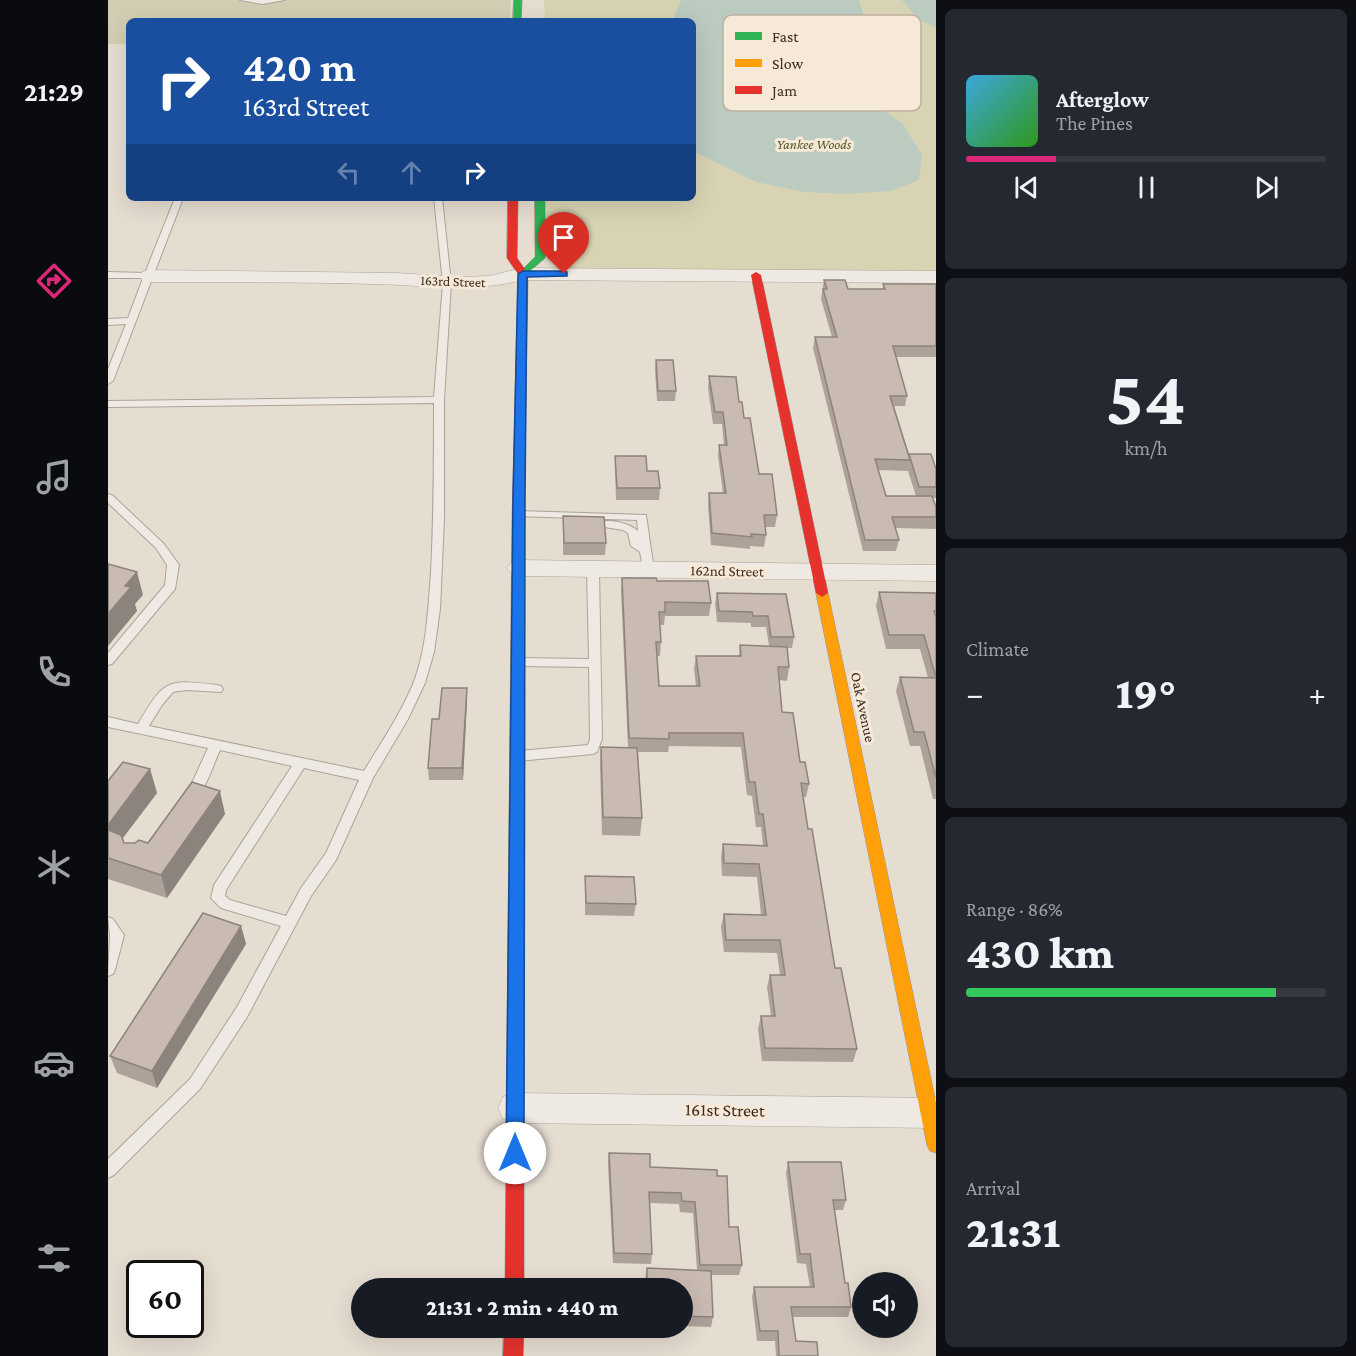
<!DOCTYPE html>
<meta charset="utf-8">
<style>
:root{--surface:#171b24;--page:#242831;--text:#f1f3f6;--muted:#9ea1a6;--line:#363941;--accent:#db2777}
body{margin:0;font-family:"Crimson Pro",serif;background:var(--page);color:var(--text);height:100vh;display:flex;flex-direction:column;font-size:22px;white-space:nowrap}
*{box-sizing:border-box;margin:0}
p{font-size:20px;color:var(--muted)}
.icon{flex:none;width:33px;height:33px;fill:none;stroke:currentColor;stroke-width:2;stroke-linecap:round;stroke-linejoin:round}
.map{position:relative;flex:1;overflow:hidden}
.panel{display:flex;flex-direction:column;gap:9px;padding:9px;background:#0d0f14;width:420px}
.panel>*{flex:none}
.top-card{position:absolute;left:18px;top:18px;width:570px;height:183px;border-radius:9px;box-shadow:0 6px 24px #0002;background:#1a4fa0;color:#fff;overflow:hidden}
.tools{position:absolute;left:744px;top:1272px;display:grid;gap:12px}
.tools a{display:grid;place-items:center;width:66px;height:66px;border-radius:50%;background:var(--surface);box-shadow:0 6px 24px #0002;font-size:30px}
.speed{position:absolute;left:18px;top:1260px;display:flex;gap:12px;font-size:30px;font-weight:700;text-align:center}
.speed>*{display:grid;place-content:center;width:78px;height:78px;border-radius:50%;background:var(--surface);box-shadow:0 6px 24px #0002;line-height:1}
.speed .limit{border:3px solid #111;border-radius:9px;background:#fff;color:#111}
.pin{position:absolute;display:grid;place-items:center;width:51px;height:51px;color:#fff;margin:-62px -26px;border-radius:50% 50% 50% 0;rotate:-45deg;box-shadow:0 0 6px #0007}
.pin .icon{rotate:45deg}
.me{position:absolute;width:66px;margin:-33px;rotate:0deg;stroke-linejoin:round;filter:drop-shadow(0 0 4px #0008)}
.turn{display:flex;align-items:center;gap:21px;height:126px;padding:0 18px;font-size:27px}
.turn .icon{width:78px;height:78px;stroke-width:2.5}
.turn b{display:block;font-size:42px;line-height:51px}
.lanes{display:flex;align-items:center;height:57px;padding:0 18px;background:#0003;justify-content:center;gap:30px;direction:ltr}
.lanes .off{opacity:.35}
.big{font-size:45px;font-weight:800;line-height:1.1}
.panel .widget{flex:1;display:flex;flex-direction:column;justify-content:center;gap:9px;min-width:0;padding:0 21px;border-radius:9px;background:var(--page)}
.panel .dial{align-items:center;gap:0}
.dial b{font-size:78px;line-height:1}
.song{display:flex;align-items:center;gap:18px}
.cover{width:72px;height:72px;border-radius:9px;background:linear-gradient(135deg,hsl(200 70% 55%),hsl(110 70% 35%))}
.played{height:6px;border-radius:3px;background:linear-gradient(90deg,var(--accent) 25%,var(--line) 25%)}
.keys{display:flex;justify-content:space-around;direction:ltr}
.heat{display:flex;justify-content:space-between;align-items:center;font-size:33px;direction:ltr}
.charge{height:9px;border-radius:4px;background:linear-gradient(90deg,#34c759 86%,var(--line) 0)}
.trip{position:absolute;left:243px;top:1278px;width:342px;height:60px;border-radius:30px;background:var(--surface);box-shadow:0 6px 24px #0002;font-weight:800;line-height:60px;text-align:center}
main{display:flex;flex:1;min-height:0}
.tab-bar{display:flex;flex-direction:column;width:108px;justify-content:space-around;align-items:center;background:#090b0e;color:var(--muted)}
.tab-bar .icon{width:42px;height:42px}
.tab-bar .on{color:var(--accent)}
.tab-bar b{font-size:27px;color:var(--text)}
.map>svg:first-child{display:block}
.green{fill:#d8d4b3}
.cemetery{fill:#d3ceb3}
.water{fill:#bbcbc0}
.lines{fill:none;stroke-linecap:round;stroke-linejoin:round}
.lane-casing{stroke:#aca299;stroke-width:2}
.street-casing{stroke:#aca299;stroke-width:1}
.fast-casing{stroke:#9b9289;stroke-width:1}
.slow-casing{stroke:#9b9289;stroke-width:1}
.jam-casing{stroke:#9b9289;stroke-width:1}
.lane{fill:#eee9e2;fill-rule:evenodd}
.street{fill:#eee9e2;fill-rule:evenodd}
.fast{fill:#30b455;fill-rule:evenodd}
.slow{fill:#ff9f0a;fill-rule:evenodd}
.jam{fill:#e5322d;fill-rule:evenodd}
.wall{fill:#aea199;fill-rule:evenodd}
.shaded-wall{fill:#8d837d}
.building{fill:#cabbb2;stroke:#8d837d;stroke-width:1.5}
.route{fill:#1a73e8;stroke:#114b97;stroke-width:1.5}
.labels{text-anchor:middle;stroke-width:6;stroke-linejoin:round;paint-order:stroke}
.far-park-label{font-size:14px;font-style:italic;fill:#525827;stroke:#f6e9d7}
.far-street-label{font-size:14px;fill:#3b2a20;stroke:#f6e9d7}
.street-label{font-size:15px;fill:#3b2a20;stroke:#f6e9d7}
.near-street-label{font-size:18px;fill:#3b2a20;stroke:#f6e9d7}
.key{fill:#f6e9d7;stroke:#beb0a0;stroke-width:1.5}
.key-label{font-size:16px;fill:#3b2a20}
</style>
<main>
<nav class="tab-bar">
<b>21:29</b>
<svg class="icon on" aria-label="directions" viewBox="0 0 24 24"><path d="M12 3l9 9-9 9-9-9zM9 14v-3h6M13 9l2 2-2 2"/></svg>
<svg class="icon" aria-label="music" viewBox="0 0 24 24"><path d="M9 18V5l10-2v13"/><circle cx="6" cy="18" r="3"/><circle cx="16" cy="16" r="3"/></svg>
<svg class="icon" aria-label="phone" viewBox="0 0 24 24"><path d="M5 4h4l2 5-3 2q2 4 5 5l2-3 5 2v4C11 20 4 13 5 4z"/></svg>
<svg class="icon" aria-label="climate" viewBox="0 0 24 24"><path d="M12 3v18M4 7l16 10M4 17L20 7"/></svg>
<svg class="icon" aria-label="car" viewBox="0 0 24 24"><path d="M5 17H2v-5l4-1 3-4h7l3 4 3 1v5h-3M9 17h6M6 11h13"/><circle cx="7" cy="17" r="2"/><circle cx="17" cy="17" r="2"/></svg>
<svg class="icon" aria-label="filters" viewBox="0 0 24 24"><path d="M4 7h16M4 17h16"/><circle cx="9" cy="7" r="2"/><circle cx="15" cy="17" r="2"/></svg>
</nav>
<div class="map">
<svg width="828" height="1356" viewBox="0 0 828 1356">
<rect width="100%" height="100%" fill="#e6ddd1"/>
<path class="green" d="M 436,0 L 828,0 L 828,271 L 460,268 L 446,265 L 439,259 L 438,198 L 585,198 L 585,21 L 437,21 Z"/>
<path class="cemetery" d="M 0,0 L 403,0 L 402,21 L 21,21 L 21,44 L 0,44 Z"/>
<g class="water">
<path d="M 573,0 L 751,0 L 757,19 L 751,29 L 755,35 L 759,77 L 772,107 L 795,124 L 814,155 L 811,180 L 783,191 L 739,194 L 697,192 L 648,182 L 585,151 L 585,21 L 564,21 Z"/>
<path d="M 794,0 L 828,0 L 828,28 L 810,19 Z"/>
</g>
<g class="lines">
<defs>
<g id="lane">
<path d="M 132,0 L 177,0 L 154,4 Z"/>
<path d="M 67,198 L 75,198 L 5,381 L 0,384 L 0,369 L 18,324 L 0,325 L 0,319 L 20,318 L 35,278 L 0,278 L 0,272 L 37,273 Z"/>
<path d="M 326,198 L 334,198 L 343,283 L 336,400 L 336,519 L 332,609 L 326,652 L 317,683 L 300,719 L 265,778 L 228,860 L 203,896 L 139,1017 L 92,1089 L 6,1175 L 0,1178 L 0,1159 L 82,1079 L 129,1007 L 173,926 L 113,908 L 103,898 L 106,885 L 184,766 L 112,750 C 106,763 97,792 86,800 C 82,803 81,802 76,801 L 75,797 L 83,785 L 100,748 L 0,727 L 0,717 L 30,724 C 56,680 58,679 109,685 L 113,686 L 115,689 L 113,692 L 78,690 L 65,692 L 54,705 L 41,726 L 256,771 C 273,743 292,715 305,684 C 319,649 320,609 323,572 C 326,515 326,459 326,403 L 0,407 L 0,401 L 326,397 L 335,283 ZM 196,768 L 251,780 L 218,853 L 193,888 L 178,916 L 122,900 L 117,896 L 118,890 Z"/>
<path d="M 0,494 L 4,495 L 56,544 L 71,565 L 67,589 L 4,664 L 0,665 L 0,653 L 57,585 L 59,565 L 48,548 L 0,503 Z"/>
<path d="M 411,511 L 538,515 L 546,570 L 540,574 L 536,573 L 532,552 L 523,546 L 520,533 L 515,530 L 490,526 L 489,524 C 498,517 522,523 530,531 L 529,520 L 407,516 L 406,514 L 407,512 Z"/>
<path d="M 485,565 L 491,569 L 494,739 L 489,752 L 485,754 L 410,761 L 406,759 L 404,756 L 406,753 L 410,751 L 480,745 L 482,739 L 481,667 L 410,666 L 404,662 L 410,658 L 481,659 L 479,569 Z"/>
<path d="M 0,917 L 5,919 L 16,935 L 7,970 L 5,974 L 0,976 L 2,936 Z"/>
</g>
<g id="street">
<path d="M 415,268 L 828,271 L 828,283 L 415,280 C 365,293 316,285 265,284 C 191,282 116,282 41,282 L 34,280 L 32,276 L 34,272 L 41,270 L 288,273 L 352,277 L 381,276 Z"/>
<path d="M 411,560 L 828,565 L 828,581 L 411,576 L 403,573 L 399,568 L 403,563 Z"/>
<path d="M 407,1093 L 828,1098 L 828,1128 L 407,1123 L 395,1119 L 390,1108 L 395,1097 Z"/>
</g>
<g id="fast">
<path d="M 406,0 L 414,0 L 413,21 L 405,21 Z"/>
<path d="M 427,198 L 437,198 L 437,258 L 415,277 L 410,274 L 427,257 Z"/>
</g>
<g id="slow">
<path d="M 410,519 L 416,523 L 416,935 L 414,940 L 408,942 L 402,940 L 400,935 L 404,523 Z"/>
<path d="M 714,589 L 720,593 L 828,1103 L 828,1153 L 822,1151 L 819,1145 L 708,593 Z"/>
</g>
<g id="jam">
<path d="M 400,198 L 410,198 L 409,258 L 420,274 L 416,523 L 410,527 L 404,523 L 410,274 L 399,258 Z"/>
<path d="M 648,272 L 653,275 L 720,593 L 714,597 L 708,593 L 643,275 Z"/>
<path d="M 408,928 L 414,930 L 416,935 L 416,1288 L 397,1288 L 400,935 L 402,930 Z"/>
<path d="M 396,1328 L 416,1328 L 415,1356 L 395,1356 Z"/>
</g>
</defs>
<use href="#lane" class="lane-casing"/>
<use href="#street" class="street-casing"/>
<use href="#fast" class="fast-casing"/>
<use href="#slow" class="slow-casing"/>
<use href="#jam" class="jam-casing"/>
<use href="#lane" class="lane"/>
<use href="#street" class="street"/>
<use href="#fast" class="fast"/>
<use href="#slow" class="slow"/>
<use href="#jam" class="jam"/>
</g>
<g class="wall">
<path d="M 716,280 L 740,289 L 775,289 L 775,284 L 828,284 L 828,357 L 788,357 L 799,396 L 797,406 L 786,406 L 801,454 L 828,469 L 828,498 L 825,498 L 828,507 L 828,529 L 787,528 L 791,540 L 788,551 L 755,551 L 705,348 L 707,337 L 724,337 L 713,299 ZM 770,470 L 800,471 L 808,496 L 778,496 Z"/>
<path d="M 548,360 L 568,391 L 567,401 L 549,401 L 547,370 Z"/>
<path d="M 601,376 L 631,402 L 636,418 L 651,474 L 669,515 L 667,527 L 657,527 L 658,535 L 656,547 L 642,546 L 642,549 L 603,545 L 600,505 L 601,493 L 615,493 L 610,456 L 611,445 L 616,445 L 614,424 L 605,424 L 600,388 Z"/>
<path d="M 507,456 L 539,471 L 552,488 L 551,500 L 508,500 L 507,468 Z"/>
<path d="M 455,516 L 498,543 L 497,555 L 455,555 Z"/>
<path d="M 514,578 L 549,581 L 603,603 L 601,616 L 557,616 L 556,625 L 552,625 L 553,642 L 552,656 L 549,656 L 551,686 L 588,686 L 586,669 L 588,656 L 631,656 L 632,645 L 661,646 L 658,627 L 643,627 L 643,623 L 609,622 L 607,604 L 609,593 L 678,594 L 686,637 L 684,648 L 679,648 L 681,667 L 679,681 L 671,680 L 674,712 L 701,784 L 698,797 L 695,797 L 700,829 L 727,968 L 749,1049 L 745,1062 L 654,1061 L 650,1029 L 653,1016 L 663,1016 L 659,987 L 662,975 L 672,975 L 669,953 L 616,952 L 613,927 L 616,914 L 653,915 L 649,877 L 614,876 L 613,857 L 615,844 L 655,846 L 653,827 L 648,827 L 644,796 L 639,795 L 633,747 L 561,746 L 560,752 L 530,752 L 534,818 L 532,836 L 494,835 L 492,766 L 493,747 L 520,748 L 513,591 Z"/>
<path d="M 771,592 L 828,593 L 828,799 L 825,799 L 812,746 L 802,746 L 788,691 L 792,677 L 820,678 L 812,649 L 778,649 L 768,606 Z"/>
<path d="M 359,700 L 355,780 L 321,780 L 320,768 L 331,719 Z"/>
<path d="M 42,769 L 49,793 L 15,838 L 16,843 L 40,843 L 117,814 L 59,898 L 0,879 L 0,781 Z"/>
<path d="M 477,876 L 528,904 L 526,916 L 477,915 Z"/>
<path d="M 133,926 L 138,944 L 49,1088 L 9,1073 L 2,1056 Z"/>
<path d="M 501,1153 L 542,1167 L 609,1176 L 621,1227 L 634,1265 L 631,1275 L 603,1275 L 605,1317 L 603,1327 L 574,1326 L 574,1288 L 537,1288 L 537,1278 L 539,1268 L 589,1270 L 585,1213 L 572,1212 L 571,1204 L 542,1203 L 544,1254 L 543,1264 L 505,1263 L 500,1164 Z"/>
<path d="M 680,1162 L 738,1200 L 735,1210 L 727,1210 L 737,1283 L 743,1307 L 740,1317 L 684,1317 L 688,1341 L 710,1356 L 668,1356 L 667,1341 L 649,1341 L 644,1297 L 646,1287 L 702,1287 L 698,1264 L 689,1263 L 678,1173 Z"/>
</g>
<g class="shaded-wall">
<path d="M 29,572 L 35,595 L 27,604 L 29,611 L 0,646 L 0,614 L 17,586 Z"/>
<path d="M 359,688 L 359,700 L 355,780 L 354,768 Z"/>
<path d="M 42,769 L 49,793 L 4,852 L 0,839 L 0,825 Z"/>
<path d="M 112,791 L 117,814 L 59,898 L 53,875 Z"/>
<path d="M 133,926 L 138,944 L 49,1088 L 44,1071 Z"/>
</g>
<g class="building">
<path d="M 716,280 L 737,280 L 740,289 L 777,289 L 775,284 L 828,284 L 828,346 L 785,346 L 799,396 L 782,396 L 802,460 L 767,459 L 778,496 L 824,496 L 828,507 L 828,517 L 784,517 L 791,540 L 757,540 L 707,337 L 729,337 L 715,289 L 719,289 Z"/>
<path d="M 548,360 L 565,360 L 568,391 L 550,391 Z"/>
<path d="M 601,376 L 628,377 L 631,402 L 634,402 L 636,418 L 642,418 L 651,474 L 664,474 L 669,515 L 656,515 L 658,535 L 643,534 L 644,537 L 604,533 L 601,493 L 618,493 L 611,445 L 619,445 L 615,412 L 607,412 Z"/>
<path d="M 801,454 L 823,454 L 828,469 L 828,487 L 811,487 Z"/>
<path d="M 507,456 L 538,456 L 539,471 L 550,471 L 552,488 L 509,488 Z"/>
<path d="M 455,516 L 496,517 L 498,543 L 456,543 Z"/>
<path d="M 0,564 L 29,572 L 17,586 L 23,587 L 0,614 Z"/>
<path d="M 514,578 L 548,578 L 549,581 L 600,581 L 603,603 L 557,602 L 557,612 L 551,612 L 553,642 L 548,642 L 551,686 L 592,686 L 588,656 L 633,656 L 632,645 L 679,647 L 681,667 L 670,667 L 674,712 L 685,713 L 692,762 L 697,762 L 701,784 L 693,783 L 700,829 L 704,829 L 727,968 L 733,968 L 749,1049 L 657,1048 L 653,1016 L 667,1016 L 662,975 L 677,975 L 672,940 L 618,940 L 616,914 L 658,915 L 651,864 L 616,863 L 615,844 L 659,846 L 655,814 L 651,814 L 647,782 L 641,782 L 635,733 L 561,733 L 561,739 L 521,738 Z"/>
<path d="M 771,592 L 828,593 L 828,611 L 826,611 L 828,617 L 828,778 L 816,732 L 806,732 L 792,677 L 828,678 L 816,635 L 781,635 Z"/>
<path d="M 609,593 L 678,594 L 686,637 L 663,637 L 660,616 L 645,616 L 644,612 L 611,611 Z"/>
<path d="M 334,688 L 359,688 L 354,768 L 320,768 L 324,719 L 331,719 Z"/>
<path d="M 493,747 L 529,748 L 534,818 L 495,817 Z"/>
<path d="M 15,762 L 42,769 L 0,825 L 0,781 Z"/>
<path d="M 84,782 L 112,791 L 53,875 L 0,858 L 0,830 L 13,835 L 16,843 L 27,843 L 31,840 L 40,843 Z"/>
<path d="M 477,876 L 526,877 L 528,904 L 478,903 Z"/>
<path d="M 95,913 L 133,926 L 44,1071 L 2,1056 Z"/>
<path d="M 501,1153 L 542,1154 L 542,1167 L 609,1170 L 609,1176 L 619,1176 L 621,1227 L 630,1227 L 634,1265 L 592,1265 L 587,1202 L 574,1201 L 573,1193 L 541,1192 L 544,1254 L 506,1253 Z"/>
<path d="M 680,1162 L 733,1162 L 738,1200 L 725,1200 L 737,1283 L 740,1283 L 743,1307 L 683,1307 L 688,1341 L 709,1342 L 710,1356 L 671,1356 L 670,1331 L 652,1331 L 646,1287 L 706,1287 L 702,1254 L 692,1254 Z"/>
<path d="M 539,1268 L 603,1271 L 605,1317 L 574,1316 L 574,1288 L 539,1288 Z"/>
</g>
<path class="route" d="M 456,271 L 459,272 L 459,276 L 419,277 L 417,500 L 416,1153 L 413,1159 L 407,1162 L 400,1159 L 398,1153 L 405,500 L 410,274 L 415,271 Z"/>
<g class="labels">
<g class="far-park-label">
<text x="706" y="149">Yankee Woods</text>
</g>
<g class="far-street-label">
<text transform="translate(345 281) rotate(2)" y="5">163rd Street</text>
</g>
<g class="street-label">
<text transform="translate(619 571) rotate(1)" y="5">162nd Street</text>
<text transform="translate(755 707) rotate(78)" y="5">Oak Avenue</text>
</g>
<g class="near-street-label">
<text transform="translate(617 1110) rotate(1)" y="6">161st Street</text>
</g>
</g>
<rect x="615" y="15" width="198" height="96" rx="9" class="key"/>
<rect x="627" y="32" width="27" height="8" fill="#30b455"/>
<rect x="627" y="59" width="27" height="8" fill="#ff9f0a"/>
<rect x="627" y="86" width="27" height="8" fill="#e5322d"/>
<g class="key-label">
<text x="664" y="42">Fast</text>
<text x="664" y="69">Slow</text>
<text x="664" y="96">Jam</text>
</g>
</svg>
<div class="tools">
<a><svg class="icon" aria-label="sound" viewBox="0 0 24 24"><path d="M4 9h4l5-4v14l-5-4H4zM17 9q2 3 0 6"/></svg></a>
</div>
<div class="speed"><div class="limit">60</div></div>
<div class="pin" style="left:456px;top:274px;background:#d93025"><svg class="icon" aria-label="arrive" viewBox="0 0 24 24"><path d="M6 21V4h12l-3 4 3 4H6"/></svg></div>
<svg class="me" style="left:407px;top:1153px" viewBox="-20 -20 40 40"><circle r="19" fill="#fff"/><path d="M0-13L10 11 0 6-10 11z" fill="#1a73e8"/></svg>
<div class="trip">21:31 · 2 min · 440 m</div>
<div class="top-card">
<div class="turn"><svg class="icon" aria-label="right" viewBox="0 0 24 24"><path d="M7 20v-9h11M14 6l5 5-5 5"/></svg><div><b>420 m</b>163rd Street</div></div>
<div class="lanes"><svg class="icon off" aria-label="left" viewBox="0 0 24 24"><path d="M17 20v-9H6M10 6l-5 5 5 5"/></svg><svg class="icon off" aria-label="ahead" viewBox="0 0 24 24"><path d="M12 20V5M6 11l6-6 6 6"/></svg><svg class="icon" aria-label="right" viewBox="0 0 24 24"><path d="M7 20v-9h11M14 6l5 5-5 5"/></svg></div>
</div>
</div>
<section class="panel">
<div class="widget">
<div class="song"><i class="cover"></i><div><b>Afterglow</b><p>The Pines</p></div></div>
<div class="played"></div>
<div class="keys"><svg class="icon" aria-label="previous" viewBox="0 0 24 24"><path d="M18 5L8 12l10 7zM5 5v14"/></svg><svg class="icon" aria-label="pause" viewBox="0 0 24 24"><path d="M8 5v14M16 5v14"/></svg><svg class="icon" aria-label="next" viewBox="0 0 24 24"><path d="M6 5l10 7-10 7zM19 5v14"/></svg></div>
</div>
<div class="widget dial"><b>54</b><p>km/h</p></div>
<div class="widget"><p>Climate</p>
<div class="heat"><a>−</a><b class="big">19°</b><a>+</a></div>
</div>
<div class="widget"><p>Range · 86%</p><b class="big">430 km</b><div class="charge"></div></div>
<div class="widget"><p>Arrival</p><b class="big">21:31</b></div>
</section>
</main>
